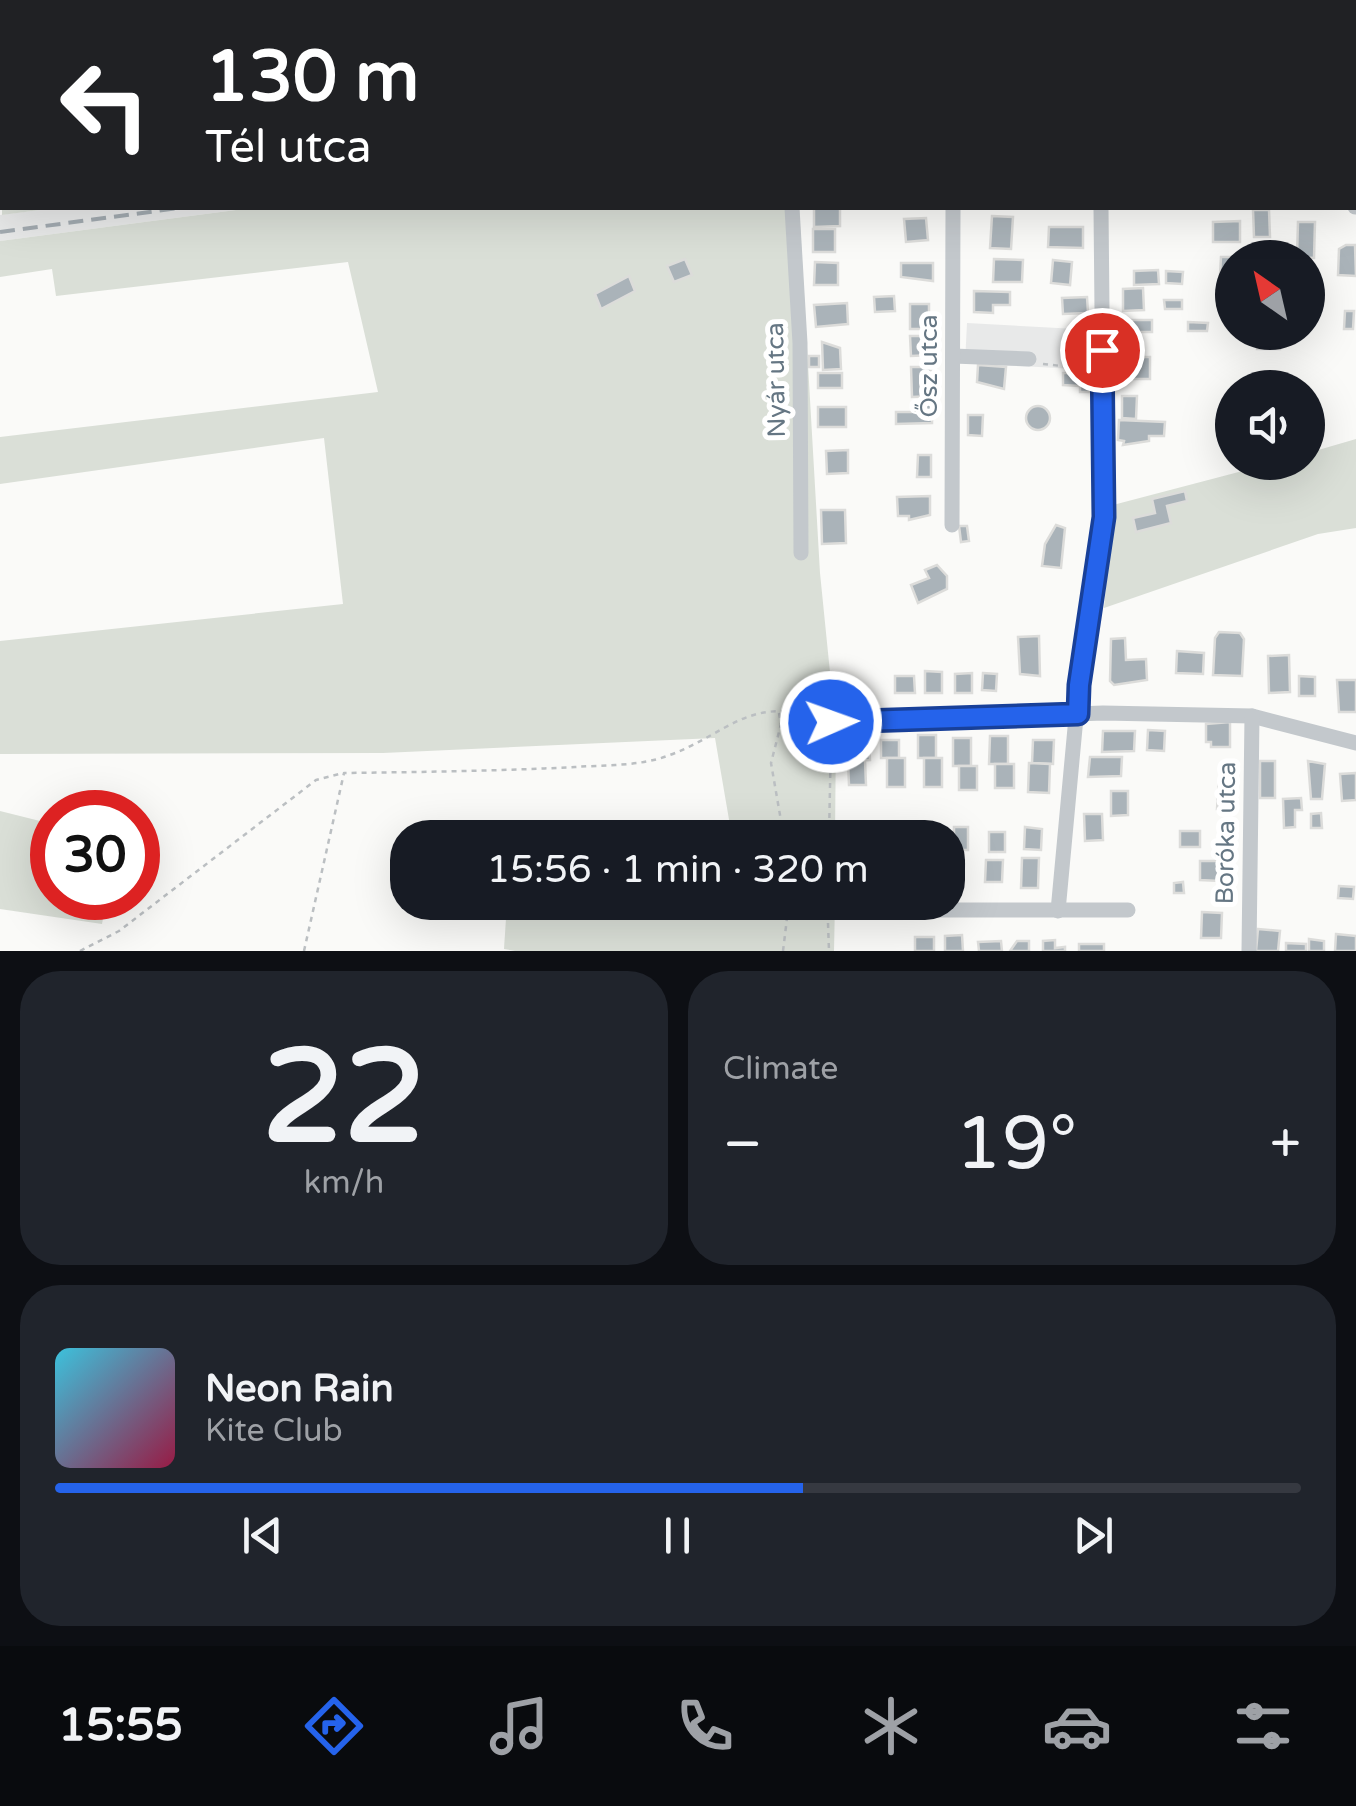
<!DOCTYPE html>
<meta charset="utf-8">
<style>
:root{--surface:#171b24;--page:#20242c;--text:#f1f3f6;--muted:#9ea1a6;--line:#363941;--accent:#2563eb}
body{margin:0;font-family:"Varela Round",sans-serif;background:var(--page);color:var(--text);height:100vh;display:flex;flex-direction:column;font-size:38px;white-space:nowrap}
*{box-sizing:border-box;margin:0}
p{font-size:32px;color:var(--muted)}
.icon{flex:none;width:55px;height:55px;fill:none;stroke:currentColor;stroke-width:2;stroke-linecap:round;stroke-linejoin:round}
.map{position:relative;height:951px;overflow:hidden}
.side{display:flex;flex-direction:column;gap:20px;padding:20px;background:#0d0f14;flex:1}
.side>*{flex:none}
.guide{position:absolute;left:0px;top:0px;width:1358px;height:210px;box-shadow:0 10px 40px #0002;background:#202124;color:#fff;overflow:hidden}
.needle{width:65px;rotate:326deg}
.buttons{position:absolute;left:1215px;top:240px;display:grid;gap:20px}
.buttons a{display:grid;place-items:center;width:110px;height:110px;border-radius:50%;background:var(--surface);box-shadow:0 10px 40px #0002;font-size:50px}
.speed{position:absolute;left:30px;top:790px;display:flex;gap:20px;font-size:50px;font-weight:700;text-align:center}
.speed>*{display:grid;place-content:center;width:130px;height:130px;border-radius:50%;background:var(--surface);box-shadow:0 10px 40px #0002;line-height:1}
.speed .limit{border:15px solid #d22;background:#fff;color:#111}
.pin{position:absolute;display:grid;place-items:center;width:85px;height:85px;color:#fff;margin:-42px;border:5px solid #fff;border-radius:50%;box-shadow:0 2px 10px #0007}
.me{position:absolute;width:110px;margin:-55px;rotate:88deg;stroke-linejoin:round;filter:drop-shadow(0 0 8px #0008)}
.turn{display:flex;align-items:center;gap:35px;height:210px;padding:0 40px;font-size:45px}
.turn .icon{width:130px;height:130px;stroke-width:2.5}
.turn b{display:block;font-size:70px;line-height:85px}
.big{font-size:75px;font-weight:600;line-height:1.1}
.side .card{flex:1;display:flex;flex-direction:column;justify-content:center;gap:15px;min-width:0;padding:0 35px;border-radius:40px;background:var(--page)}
.side .dial{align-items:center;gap:0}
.dial b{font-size:130px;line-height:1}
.song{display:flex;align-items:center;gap:30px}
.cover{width:120px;height:120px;border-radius:15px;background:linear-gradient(135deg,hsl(190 70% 55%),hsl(340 70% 35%))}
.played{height:10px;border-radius:5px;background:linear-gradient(90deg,var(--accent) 60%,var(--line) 60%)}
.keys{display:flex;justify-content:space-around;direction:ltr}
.heat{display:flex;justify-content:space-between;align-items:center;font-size:55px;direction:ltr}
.side .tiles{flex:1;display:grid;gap:20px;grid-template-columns:1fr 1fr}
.card:last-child{grid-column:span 2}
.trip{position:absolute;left:390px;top:820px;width:575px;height:100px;border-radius:40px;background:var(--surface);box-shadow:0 10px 40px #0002;font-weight:600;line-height:100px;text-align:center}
.tabs{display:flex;height:160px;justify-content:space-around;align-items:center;background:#090b0e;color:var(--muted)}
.tabs .icon{width:70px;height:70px}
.tabs .active{color:var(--accent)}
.tabs b{font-size:45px;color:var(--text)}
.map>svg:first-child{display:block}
.built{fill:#e8e9e9}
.green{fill:#dadfd7}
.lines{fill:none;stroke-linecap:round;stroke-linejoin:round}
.stream{stroke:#bbc7cb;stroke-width:4}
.building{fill:#aab3b9;stroke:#dcdcda;stroke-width:2.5}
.path{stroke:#bbbfc2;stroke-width:2.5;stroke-dasharray:5 5;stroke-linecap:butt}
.minor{stroke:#c3c8cc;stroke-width:15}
.rail{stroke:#a2aab0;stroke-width:4;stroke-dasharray:15 8;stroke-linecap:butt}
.route-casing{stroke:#184099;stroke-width:25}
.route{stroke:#2563eb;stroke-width:18}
.labels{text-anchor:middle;stroke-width:10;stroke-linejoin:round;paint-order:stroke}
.street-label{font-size:25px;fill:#657683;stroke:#fff}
</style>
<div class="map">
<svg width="1356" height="951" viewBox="0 0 1356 951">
<rect width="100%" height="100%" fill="#fafaf8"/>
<g class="built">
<path d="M 55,208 L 251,208 L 0,241 L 0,215 Z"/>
<path d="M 967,323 L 1095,330 L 1093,370 L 965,363 Z"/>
</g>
<g class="green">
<path d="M 414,0 L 742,0 L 408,2 Z"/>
<path d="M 2,11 L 2,208 L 55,208 L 2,215 Z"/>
<path d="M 251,208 L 799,208 L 820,573 L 836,732 L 835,837 L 732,837 L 715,738 L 383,753 L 0,754 L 0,641 L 343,604 L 324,438 L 0,484 L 0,437 L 378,392 L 348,262 L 56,296 L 52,269 L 0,277 L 0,241 Z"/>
<path d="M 1356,439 L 1356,528 L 1318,534 L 1104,608 L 1113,505 L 1273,463 L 1308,462 L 1308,453 Z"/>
<path d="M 0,811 L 52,824 L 52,898 L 107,898 L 102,924 L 0,909 Z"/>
<path d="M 507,903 L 835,903 L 834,951 L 515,951 L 504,949 Z"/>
</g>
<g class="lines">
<g class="stream">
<path d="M 713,2 L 719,0"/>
<path d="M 0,150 L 2,149"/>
</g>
</g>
<g class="building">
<path d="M 267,0 L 303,0 L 304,2 L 262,2 Z"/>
<path d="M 814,208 L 840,208 L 840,226 L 814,227 Z"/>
<path d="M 1253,210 L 1269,210 L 1270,237 L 1254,237 Z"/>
<path d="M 992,216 L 1013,217 L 1011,249 L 990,248 Z"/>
<path d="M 926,218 L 928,240 L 906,242 L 904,219 Z"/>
<path d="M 1240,221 L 1240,242 L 1213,242 L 1213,222 Z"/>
<path d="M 1298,222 L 1315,222 L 1314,258 L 1297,257 Z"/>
<path d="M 1049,227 L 1083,227 L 1083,248 L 1048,247 Z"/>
<rect x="813" y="229" width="22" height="23"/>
<path d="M 1346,245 L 1355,245 L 1356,276 L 1338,275 L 1339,249 Z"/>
<path d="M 1221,257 L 1242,257 L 1232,258 L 1232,276 L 1220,275 Z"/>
<path d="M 685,259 L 692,275 L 674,282 L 667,266 Z"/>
<path d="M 994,259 L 1023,260 L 1022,282 L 993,282 Z"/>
<path d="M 1053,260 L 1072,262 L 1070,285 L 1051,283 Z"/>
<path d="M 815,262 L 838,263 L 838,285 L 814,285 Z"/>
<path d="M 901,263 L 933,263 L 933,281 L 901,277 Z"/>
<path d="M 1158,270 L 1159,284 L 1134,285 L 1134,271 Z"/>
<path d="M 1166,271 L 1183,272 L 1182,284 L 1166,283 Z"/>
<path d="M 629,276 L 635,291 L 601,309 L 595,294 Z"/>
<path d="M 1143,288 L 1144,310 L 1123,311 L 1123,289 Z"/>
<path d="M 974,291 L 1010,292 L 1010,305 L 993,305 L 993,313 L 974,312 Z"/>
<path d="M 894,296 L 895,311 L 875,312 L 874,297 Z"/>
<path d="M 1087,297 L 1088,313 L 1063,314 L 1062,298 Z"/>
<path d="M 1164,300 L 1182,300 L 1182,309 L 1165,309 Z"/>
<path d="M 847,303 L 848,324 L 816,327 L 814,305 Z"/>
<rect x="910" y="304" width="19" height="25"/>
<path d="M 1345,311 L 1354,311 L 1353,329 L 1344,329 Z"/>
<path d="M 1123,320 L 1152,320 L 1152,332 L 1137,332 L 1137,339 L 1123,339 Z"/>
<path d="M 1188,322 L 1208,323 L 1207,331 L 1188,331 Z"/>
<rect x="1257" y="332" width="23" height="17"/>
<path d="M 910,336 L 932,336 L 933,355 L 911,356 Z"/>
<path d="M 1067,336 L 1087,336 L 1086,366 L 1066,366 Z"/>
<path d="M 822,342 L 840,348 L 841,369 L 823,370 Z"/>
<rect x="809" y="356" width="10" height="11"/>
<rect x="1124" y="357" width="26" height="22"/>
<path d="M 978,365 L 1006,367 L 1004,389 L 977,382 Z"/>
<path d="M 911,367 L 931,367 L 932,396 L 912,397 Z"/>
<rect x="818" y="373" width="24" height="15"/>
<path d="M 1063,373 L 1092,373 L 1092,392 L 1080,392 L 1080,386 L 1063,385 Z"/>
<path d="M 1122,396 L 1137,396 L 1136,419 L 1122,418 Z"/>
<path d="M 932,403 L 932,423 L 896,424 L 896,412 L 916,412 L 916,404 Z"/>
<circle cx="1038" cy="418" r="12"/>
<rect x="818" y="407" width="28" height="20"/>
<path d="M 968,415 L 983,415 L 982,436 L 968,435 Z"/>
<path d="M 1119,420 L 1165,422 L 1164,436 L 1149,436 L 1149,441 L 1123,445 L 1124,441 L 1118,440 Z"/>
<path d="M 848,450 L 848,473 L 827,474 L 826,451 Z"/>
<path d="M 918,455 L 931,455 L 931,477 L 917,477 Z"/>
<path d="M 1185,491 L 1187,501 L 1167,506 L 1171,523 L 1136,532 L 1133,518 L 1155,513 L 1152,499 Z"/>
<path d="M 930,496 L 930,515 L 909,520 L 909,516 L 898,516 L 897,497 Z"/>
<path d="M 821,510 L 845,510 L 846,543 L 822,544 Z"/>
<path d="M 1056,525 L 1065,528 L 1061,568 L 1042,566 L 1045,544 Z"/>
<path d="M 959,526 L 967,526 L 969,541 L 961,542 Z"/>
<path d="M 937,565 L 947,576 L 947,589 L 918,603 L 911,585 L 929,578 L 925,570 Z"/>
<path d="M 1219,632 L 1240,633 L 1244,639 L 1242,676 L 1213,675 L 1215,638 Z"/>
<path d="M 1039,636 L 1040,676 L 1020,674 L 1018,637 Z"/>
<path d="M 1125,638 L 1126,660 L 1146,659 L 1147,680 L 1114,685 L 1110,681 L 1111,639 Z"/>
<path d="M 1177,651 L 1204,653 L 1203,674 L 1176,673 Z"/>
<path d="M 1289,655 L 1290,692 L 1269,693 L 1268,656 Z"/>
<path d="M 925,671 L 942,672 L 942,693 L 925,693 Z"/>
<path d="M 972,673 L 972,693 L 955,693 L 955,674 Z"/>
<path d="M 983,673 L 997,674 L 996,691 L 982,690 Z"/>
<path d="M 895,676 L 914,676 L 915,693 L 895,693 Z"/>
<path d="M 1299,676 L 1315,677 L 1315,696 L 1299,696 Z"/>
<path d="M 1337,680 L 1356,680 L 1356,712 L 1339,712 Z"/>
<path d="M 1230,722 L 1230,747 L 1211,747 L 1211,742 L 1206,742 L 1206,724 Z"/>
<path d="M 1148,730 L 1165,731 L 1164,751 L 1147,750 Z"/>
<path d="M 1103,731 L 1135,731 L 1134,751 L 1102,752 Z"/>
<rect x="918" y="735" width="18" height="23"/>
<path d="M 990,736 L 1008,736 L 1008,764 L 989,764 Z"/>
<rect x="953" y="738" width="18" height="28"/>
<rect x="881" y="740" width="18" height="18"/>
<path d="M 1033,740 L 1054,740 L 1053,764 L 1032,763 Z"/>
<path d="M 854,742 L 869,742 L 870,760 L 855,761 Z"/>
<path d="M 1090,757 L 1122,757 L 1121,776 L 1088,777 Z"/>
<rect x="887" y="758" width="18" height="29"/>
<rect x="924" y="758" width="18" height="29"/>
<path d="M 865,760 L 866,785 L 849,785 L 848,761 Z"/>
<rect x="1260" y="761" width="15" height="37"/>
<path d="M 1308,761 L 1325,764 L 1322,799 L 1311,799 Z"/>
<path d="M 1029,763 L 1050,764 L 1049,793 L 1028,792 Z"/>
<rect x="995" y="764" width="19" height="24"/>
<rect x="959" y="766" width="18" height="24"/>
<path d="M 1356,773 L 1356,800 L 1342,801 L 1340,774 Z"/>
<path d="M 1219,781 L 1237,782 L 1234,810 L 1217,809 Z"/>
<path d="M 1111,791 L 1128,791 L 1128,815 L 1111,816 Z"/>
<path d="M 1301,798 L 1302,810 L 1295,810 L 1295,827 L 1284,828 L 1283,799 Z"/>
<path d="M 1321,813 L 1322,828 L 1311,828 L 1311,814 Z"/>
<path d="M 1084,814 L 1102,814 L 1103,840 L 1085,841 Z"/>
<rect x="954" y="827" width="14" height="23"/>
<path d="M 1025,827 L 1042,829 L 1041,850 L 1024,849 Z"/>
<rect x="884" y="830" width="17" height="8"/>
<rect x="1180" y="831" width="20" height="16"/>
<rect x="989" y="832" width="16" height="20"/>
<path d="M 1022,858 L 1039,858 L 1038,888 L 1021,888 Z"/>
<path d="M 986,860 L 1003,860 L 1002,882 L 985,882 Z"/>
<path d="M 1200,861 L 1220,861 L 1220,881 L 1200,880 Z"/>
<path d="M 950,864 L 964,864 L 963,887 L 950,887 Z"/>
<path d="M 1183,882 L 1184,893 L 1174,893 L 1174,883 Z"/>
<path d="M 1339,886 L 1354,887 L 1353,899 L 1338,898 Z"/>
<path d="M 1202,912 L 1222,913 L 1221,938 L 1201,938 Z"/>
<path d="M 1258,929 L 1280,931 L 1278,951 L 1256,951 Z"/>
<path d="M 1336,934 L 1356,936 L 1356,951 L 1335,951 Z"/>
<path d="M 962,935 L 963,951 L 945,951 L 945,936 Z"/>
<rect x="915" y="937" width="19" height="14"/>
<path d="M 1309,939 L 1324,941 L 1324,951 L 1309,951 Z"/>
<path d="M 1055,940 L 1055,948 L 1065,947 L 1065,951 L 1043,951 L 1043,941 Z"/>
<path d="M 1001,941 L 1002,951 L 979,951 L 978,942 Z"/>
<path d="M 1017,941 L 1029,941 L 1029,951 L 1010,951 Z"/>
<path d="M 1286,943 L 1306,944 L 1306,951 L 1286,951 Z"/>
<rect x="1079" y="944" width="25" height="7"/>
</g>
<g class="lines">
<g class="path">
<path d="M 0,187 L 2,187"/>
<path d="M 1043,364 L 1089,369"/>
<path d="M 779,713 L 781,724 L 771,763 L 784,838"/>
<path d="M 829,838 L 831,736"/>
<path d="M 828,923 L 829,951"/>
<path d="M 80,951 L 119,931 L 316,780 L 343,773"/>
<path d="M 304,951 L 344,773 C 421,772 498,771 575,767 C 604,765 641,766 667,756 C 725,736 750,694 817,719"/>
<path d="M 783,951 L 789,902"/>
</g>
<g class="minor">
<path d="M 190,0 L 190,2"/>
<path d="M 653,0 L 653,2"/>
<path d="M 1355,9 L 1356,9"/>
<path d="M 1355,207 L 1356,207"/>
<path d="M 792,208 L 800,343 L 801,553"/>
<path d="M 953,356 L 1029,359"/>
<path d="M 952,525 L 953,208"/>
<path d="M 831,723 L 1103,713 L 1252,716 L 1356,743"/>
<path d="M 828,910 L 1128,910"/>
<path d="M 1058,911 L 1079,685 L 1104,517 L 1101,208"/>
<path d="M 1249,951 L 1252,716"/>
</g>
<g class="rail">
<path d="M 1355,35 L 1356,35"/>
<path d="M 1355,56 L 1356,56"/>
<path d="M 0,232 L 179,208"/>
</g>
</g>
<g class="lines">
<defs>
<path id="route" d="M 831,722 L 1078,714 L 1079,685 L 1104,517 L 1102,350"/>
</defs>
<use href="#route" class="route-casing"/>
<use href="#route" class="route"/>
</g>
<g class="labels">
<g class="street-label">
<text transform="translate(928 366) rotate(-90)" y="9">Ősz utca</text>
<text transform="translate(775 380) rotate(-91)" y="9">Nyár utca</text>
<text transform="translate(1225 833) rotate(-89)" y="9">Boróka utca</text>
</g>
</g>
</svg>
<div class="buttons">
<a><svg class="needle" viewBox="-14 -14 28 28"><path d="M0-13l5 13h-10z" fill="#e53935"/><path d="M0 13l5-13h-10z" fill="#9ea1a6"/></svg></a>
<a><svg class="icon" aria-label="sound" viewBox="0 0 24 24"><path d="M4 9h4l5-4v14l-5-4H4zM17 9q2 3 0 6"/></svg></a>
</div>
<div class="speed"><div class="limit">30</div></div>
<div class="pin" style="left:1102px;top:350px;background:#d93025"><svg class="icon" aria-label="arrive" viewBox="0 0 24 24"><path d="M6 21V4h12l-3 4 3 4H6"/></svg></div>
<svg class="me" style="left:831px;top:722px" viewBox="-20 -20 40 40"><circle r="17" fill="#2563eb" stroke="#fff" stroke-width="3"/><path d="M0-11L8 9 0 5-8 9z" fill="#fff"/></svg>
<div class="trip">15:56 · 1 min · 320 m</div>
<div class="guide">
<div class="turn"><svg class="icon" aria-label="left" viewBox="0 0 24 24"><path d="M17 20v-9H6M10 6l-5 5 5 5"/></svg><div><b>130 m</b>Tél utca</div></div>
</div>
</div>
<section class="side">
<div class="tiles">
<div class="card dial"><b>22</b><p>km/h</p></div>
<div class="card"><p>Climate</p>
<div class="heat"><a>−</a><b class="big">19°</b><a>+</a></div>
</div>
<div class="card">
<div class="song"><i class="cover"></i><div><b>Neon Rain</b><p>Kite Club</p></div></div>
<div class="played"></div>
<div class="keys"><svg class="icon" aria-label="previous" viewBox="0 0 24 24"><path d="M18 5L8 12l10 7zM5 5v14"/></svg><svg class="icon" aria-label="pause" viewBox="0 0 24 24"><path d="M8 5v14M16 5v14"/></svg><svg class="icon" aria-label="next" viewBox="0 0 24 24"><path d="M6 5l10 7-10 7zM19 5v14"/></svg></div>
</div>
</div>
</section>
<nav class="tabs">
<b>15:55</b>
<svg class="icon active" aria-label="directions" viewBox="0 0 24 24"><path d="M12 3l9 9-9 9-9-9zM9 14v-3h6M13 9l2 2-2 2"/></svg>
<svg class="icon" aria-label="music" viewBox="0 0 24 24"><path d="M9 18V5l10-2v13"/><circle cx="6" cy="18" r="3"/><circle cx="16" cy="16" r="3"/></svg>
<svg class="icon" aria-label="phone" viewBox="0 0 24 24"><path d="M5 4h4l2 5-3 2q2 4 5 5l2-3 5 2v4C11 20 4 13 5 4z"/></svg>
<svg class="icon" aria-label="climate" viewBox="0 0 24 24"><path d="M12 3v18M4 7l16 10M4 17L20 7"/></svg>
<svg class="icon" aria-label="car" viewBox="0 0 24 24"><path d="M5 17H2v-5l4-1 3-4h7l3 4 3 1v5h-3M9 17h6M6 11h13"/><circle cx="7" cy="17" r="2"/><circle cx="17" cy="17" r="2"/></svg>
<svg class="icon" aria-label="filters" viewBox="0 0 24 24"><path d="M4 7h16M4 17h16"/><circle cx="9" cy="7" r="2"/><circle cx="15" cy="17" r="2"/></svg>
</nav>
